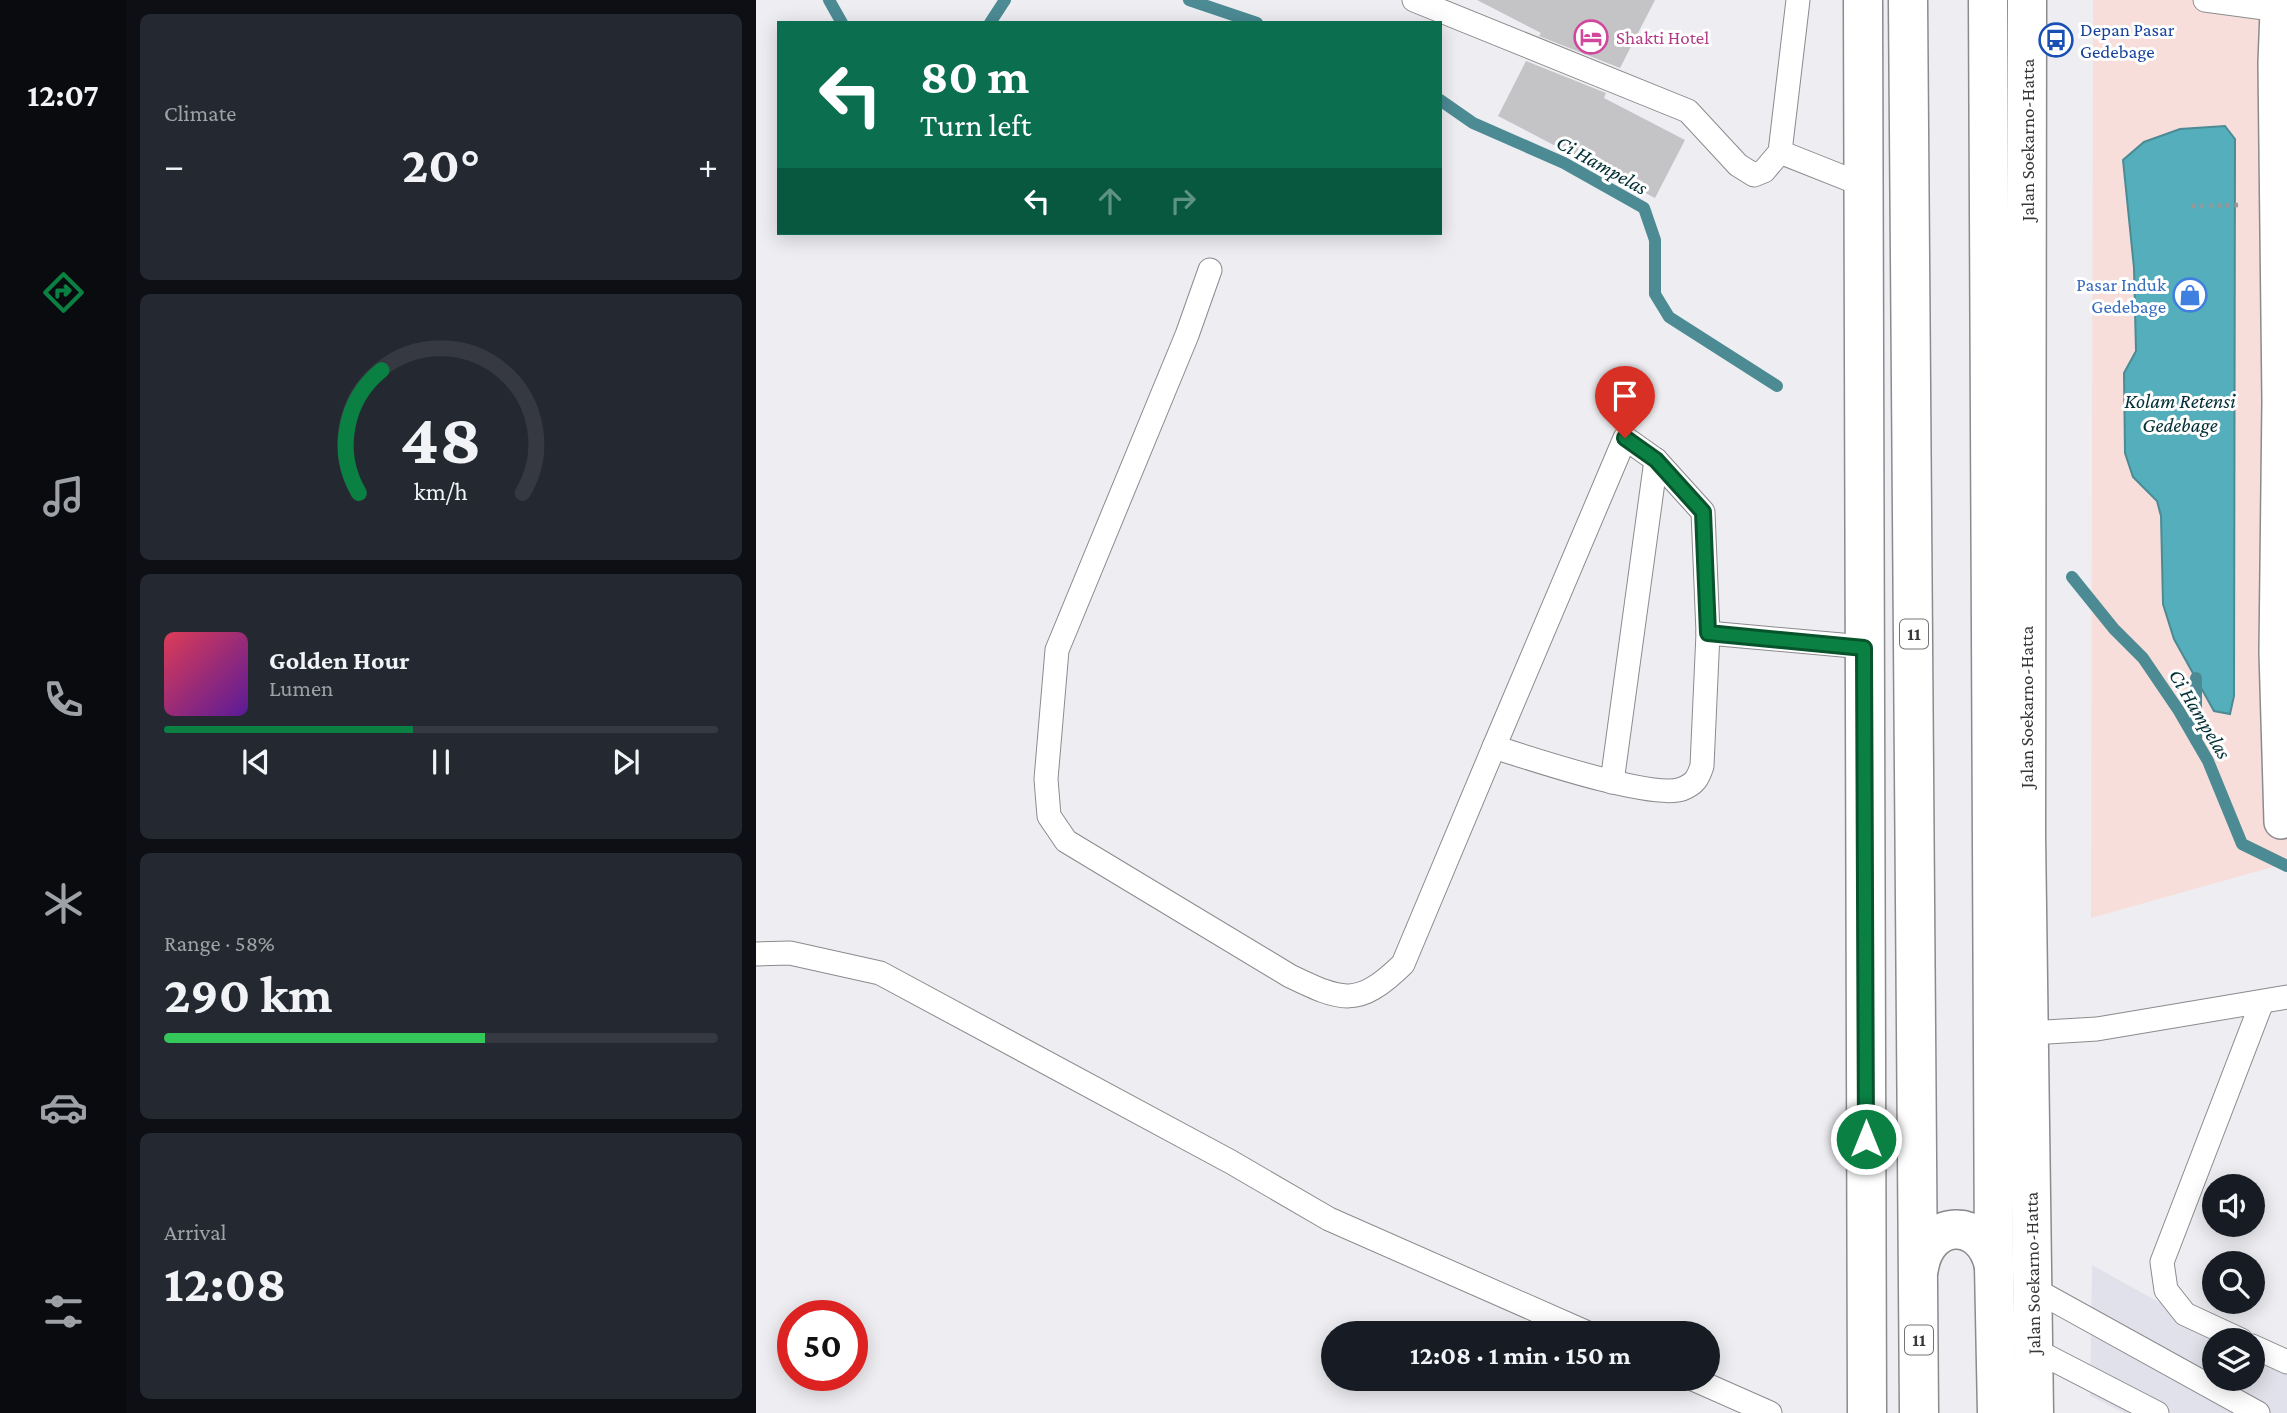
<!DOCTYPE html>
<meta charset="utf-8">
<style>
:root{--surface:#171b24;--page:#242831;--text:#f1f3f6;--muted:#9ea1a6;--line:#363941;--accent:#0b8043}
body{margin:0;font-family:"Crimson Pro",serif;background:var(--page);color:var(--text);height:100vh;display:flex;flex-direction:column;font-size:26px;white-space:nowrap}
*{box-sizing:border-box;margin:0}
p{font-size:23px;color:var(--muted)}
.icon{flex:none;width:38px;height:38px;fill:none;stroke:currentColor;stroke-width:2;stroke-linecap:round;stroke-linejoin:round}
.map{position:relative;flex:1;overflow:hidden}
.details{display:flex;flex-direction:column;gap:14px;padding:14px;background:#0d0f14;width:630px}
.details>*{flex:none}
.guide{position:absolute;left:21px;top:21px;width:665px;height:214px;border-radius:0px;box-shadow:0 4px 18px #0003;background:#0b6e4f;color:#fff;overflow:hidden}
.tools{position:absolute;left:1446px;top:1174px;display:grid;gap:14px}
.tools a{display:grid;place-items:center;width:63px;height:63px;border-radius:50%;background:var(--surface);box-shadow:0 4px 18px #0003;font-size:35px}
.speed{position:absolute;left:21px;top:1300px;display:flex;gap:14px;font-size:35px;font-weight:700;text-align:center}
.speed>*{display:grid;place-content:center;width:91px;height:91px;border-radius:50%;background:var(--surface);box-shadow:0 4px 18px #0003;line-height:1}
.speed .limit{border:10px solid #d22;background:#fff;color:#111}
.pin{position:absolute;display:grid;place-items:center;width:60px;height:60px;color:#fff;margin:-72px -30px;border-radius:50% 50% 50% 0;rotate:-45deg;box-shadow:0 0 7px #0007}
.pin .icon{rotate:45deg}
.me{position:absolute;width:77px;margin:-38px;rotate:0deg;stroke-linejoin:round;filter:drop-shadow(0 0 5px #0008)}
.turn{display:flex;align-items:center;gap:24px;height:147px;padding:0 28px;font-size:32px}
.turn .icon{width:91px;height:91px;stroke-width:2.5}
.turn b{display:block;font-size:49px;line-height:60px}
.lanes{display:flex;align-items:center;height:66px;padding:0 28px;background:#0003;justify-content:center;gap:35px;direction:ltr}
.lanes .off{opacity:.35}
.big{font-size:52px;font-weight:700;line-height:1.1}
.details .card{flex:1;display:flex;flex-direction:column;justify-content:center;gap:10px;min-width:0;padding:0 24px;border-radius:10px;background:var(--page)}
.details .dial{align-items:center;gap:0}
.dial svg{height:182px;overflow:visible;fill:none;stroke:var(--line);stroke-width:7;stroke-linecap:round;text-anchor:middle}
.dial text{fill:var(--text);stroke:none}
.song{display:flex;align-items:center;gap:21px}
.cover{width:84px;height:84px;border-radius:10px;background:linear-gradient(135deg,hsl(350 70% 55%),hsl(270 70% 35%))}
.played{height:7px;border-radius:4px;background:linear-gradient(90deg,var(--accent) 45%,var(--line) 45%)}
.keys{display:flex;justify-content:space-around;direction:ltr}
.heat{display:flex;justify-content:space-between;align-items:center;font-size:38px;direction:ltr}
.charge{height:10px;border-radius:5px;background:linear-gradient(90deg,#34c759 58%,var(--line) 0)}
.trip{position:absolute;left:565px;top:1321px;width:399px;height:70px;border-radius:35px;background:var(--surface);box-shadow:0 4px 18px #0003;font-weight:700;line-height:70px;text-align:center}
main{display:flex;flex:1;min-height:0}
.dock{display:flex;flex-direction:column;width:126px;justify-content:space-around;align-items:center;background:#090b0e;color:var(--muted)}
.dock .icon{width:49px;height:49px}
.dock .current{color:var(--accent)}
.dock b{font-size:32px;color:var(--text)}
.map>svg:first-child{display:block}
.commercial{fill:#f8dedb}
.built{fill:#e1e1eb}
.water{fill:#55aebb;stroke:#4c8b94;stroke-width:2}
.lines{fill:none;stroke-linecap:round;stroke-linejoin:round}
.stream{stroke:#4c8b94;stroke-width:12}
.building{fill:#c4c4c7}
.service-casing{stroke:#8b8b8e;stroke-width:25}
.pedestrian-casing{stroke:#8b8b8e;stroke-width:36}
.secondary-casing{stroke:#8b8b8e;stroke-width:41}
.trunk-casing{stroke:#8b8b8e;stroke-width:41}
.path{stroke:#979799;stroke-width:4.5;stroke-dasharray:3.5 5;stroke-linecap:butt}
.service{stroke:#fff;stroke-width:23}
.pedestrian{stroke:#fff;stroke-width:33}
.secondary{stroke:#fff;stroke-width:38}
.trunk{stroke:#fff;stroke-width:38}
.route-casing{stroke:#07532c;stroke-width:18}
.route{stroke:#0b8043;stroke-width:12}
.labels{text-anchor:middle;stroke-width:6;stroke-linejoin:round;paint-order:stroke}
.shield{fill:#fff;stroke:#747474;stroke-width:2}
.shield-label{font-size:18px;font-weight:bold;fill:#383839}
.transit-label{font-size:19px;fill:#164399;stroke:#fff;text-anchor:start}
.hotel-label{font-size:19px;fill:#b23c85;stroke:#fff;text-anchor:start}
.street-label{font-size:19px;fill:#383839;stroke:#fff}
.shop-label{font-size:19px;fill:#366cbe;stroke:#fff;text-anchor:end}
.water-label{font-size:21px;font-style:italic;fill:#022f35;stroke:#fff}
</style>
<main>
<nav class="dock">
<b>12:07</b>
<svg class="icon current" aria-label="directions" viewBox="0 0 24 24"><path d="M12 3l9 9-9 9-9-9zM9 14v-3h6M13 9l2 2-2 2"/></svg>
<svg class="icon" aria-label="music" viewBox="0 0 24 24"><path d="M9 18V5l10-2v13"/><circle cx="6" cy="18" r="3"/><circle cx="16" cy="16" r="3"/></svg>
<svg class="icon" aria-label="phone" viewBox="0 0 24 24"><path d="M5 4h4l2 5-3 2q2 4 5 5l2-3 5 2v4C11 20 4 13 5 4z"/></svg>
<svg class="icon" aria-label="climate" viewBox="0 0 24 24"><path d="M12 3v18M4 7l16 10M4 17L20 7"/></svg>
<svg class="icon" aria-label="car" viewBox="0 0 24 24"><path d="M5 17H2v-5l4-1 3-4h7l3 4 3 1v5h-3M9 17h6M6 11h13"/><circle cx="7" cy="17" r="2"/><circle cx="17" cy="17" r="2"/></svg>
<svg class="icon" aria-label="filters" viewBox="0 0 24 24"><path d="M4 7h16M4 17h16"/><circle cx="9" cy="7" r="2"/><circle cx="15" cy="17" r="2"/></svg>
</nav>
<section class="details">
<div class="card"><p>Climate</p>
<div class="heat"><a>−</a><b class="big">20°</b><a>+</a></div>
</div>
<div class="card dial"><svg viewBox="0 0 100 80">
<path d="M14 69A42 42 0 1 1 86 69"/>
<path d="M14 69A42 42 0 0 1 24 15" stroke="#0b8043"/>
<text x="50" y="56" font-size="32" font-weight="700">48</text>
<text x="50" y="72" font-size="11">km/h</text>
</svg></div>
<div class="card">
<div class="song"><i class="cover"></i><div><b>Golden Hour</b><p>Lumen</p></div></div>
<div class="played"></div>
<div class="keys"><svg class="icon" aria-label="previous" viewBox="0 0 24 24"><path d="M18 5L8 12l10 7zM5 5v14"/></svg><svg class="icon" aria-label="pause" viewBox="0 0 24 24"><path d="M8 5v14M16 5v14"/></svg><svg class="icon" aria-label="next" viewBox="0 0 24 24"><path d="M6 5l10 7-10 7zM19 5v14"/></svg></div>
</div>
<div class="card"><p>Range · 58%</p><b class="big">290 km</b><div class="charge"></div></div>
<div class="card"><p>Arrival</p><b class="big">12:08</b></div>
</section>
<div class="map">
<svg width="1531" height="1413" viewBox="0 0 1531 1413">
<rect width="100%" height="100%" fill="#eeeef2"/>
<path class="commercial" d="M 1337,0 L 1531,0 L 1531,863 L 1335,918 Z"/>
<path class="built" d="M 1336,1265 L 1471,1340 L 1458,1340 L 1458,1379 L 1496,1379 L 1496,1355 L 1531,1375 L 1531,1413 L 1368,1413 L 1334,1396 Z"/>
<path class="water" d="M 1469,126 L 1479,139 L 1478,696 L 1474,714 L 1458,711 L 1418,639 L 1407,604 L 1405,516 L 1401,501 L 1377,477 L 1369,453 L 1368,373 L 1380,351 L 1378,268 L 1367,160 L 1388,142 L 1424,129 Z"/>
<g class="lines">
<g class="stream">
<path d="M 73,0 L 86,23"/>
<path d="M 433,0 L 501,23"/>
<path d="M 234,23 L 249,0"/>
<path d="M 684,100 L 717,123 L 808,163 L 888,208 L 899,240 L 899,294 L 913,317 L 1021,386"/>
<path d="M 1316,577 L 1358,629 L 1387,658 L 1423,711 L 1452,761 L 1486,844 L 1531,866"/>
<path d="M 1440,678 L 1440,740"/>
</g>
</g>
<g class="building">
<path d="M 721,0 L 899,0 L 864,68 L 783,36 L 785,33 Z"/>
<path d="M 770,61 L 850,93 L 848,98 L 929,140 L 899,198 L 742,116 Z"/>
</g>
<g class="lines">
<defs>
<g id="service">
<path d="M 658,0 L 932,111 L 982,165 L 998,175 L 1008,171 L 1024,152 L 1042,0"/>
<path d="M 1449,0 L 1531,11"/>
<path d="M 1024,152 L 1107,185"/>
<path d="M 454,270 L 431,335 L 301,650 L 290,779 L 293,816 L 310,841 L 534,976 C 586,1001 602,1008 647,964 L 738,747"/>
<path d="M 869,438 L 900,460 L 947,512 L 952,633 L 946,766 C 942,778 939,784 926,789 C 897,800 773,758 738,747 Z"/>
<path d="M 952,633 L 1108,647"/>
<path d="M 856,782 L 900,460"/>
<path d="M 0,954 L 34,953 L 124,973 L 475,1162 L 573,1219 L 834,1334"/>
<path d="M 1274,1033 L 1341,1029 L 1531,997"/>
<path d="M 1276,1288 L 1502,1413"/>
<path d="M 1485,1340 L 1429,1314 L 1410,1290 L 1406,1262 L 1506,1002"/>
<path d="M 1496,1346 L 1531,1362"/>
<path d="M 1277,1349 L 1401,1413"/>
<path d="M 937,1379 L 1014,1413"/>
</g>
<path id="pedestrian" d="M 1521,11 L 1519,63 L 1523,401 L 1520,652 L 1525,822"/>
<g id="secondary">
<path d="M 1107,0 L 1111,1413"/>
<path d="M 1271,0 L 1270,835 L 1278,1413"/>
</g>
<g id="trunk">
<path d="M 1152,0 L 1163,1413"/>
<path d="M 1232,0 L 1238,1266 L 1241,1413"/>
<path d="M 1163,1268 C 1171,1218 1227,1216 1238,1266"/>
</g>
</defs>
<use href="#service" class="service-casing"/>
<use href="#pedestrian" class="pedestrian-casing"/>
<use href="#secondary" class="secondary-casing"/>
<use href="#trunk" class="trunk-casing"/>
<path class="path" d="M 1436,206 L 1485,205"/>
<use href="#service" class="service"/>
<use href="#pedestrian" class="pedestrian"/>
<use href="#secondary" class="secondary"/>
<use href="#trunk" class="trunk"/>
</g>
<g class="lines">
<defs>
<path id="route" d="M 869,438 L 900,460 L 947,512 L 952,633 L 1108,648 L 1110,1139"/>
</defs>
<use href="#route" class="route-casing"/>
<use href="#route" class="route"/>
</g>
<defs>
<symbol id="hotel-ring" viewBox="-11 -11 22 22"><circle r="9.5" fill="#fff" stroke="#d1479c" stroke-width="1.5"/><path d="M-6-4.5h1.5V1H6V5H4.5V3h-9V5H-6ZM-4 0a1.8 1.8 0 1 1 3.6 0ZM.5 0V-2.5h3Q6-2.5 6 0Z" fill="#d1479c"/></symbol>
<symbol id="bus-ring" viewBox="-11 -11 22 22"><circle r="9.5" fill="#fff" stroke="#1a4fb4" stroke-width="1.5"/><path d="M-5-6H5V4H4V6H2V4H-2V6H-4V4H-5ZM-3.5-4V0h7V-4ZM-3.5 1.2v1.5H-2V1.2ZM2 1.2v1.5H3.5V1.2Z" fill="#1a4fb4"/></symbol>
<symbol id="shop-ring" viewBox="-11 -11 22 22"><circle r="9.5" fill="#fff" stroke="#3f7fe0" stroke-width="1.5"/><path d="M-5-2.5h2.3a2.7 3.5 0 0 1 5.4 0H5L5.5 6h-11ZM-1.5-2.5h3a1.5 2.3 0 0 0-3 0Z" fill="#3f7fe0"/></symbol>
</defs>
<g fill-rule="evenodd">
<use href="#hotel-ring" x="816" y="18" width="38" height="38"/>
<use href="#bus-ring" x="1281" y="21" width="38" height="38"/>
<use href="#shop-ring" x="1415" y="276" width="38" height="38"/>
</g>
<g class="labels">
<g class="shield">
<rect x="1144" y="619.5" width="28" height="29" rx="5"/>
<rect x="1149" y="1325.5" width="28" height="29" rx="5"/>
</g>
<g class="shield-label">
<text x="1158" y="640">11</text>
<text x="1163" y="1346">11</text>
</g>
<g class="transit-label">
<text x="1324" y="36">Depan Pasar<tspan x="1324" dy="22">Gedebage</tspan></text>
</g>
<g class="hotel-label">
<text x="860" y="44">Shakti Hotel</text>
</g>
<g class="street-label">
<text transform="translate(1271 140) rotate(-90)" y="7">Jalan Soekarno-Hatta</text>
<text transform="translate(1270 707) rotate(-90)" y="7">Jalan Soekarno-Hatta</text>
<text transform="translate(1276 1273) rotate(-91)" y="7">Jalan Soekarno-Hatta</text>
</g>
<g class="shop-label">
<text x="1410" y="291">Pasar Induk<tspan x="1410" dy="22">Gedebage</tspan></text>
</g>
<g class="water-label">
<text transform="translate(846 165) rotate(29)" y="7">Ci Hampelas</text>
<text x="1424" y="408">Kolam Retensi<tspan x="1424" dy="24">Gedebage</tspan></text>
<text transform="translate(1444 714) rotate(59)" y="7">Ci Hampelas</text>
</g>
</g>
</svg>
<div class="tools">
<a><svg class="icon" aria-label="sound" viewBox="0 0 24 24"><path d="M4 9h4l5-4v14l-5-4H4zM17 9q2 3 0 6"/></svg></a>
<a><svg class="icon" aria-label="search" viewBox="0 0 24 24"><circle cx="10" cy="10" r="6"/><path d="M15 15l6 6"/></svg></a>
<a><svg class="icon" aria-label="layers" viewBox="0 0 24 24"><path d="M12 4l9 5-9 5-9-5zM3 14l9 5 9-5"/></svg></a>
</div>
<div class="speed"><div class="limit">50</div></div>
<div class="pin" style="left:869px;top:438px;background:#d93025"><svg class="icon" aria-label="arrive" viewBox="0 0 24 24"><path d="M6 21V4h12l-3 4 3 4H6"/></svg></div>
<svg class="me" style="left:1110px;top:1139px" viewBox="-20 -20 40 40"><circle r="17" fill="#0b8043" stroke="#fff" stroke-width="3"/><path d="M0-11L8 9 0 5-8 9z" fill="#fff"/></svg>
<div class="trip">12:08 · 1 min · 150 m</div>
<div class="guide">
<div class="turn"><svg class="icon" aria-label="left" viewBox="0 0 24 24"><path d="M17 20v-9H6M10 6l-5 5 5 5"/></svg><div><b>80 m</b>Turn left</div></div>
<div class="lanes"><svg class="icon" aria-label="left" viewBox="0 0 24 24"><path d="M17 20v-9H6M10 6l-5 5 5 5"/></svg><svg class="icon off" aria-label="ahead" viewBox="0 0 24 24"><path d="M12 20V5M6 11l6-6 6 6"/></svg><svg class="icon off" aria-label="right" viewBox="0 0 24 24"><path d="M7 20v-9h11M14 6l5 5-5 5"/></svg></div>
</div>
</div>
</main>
